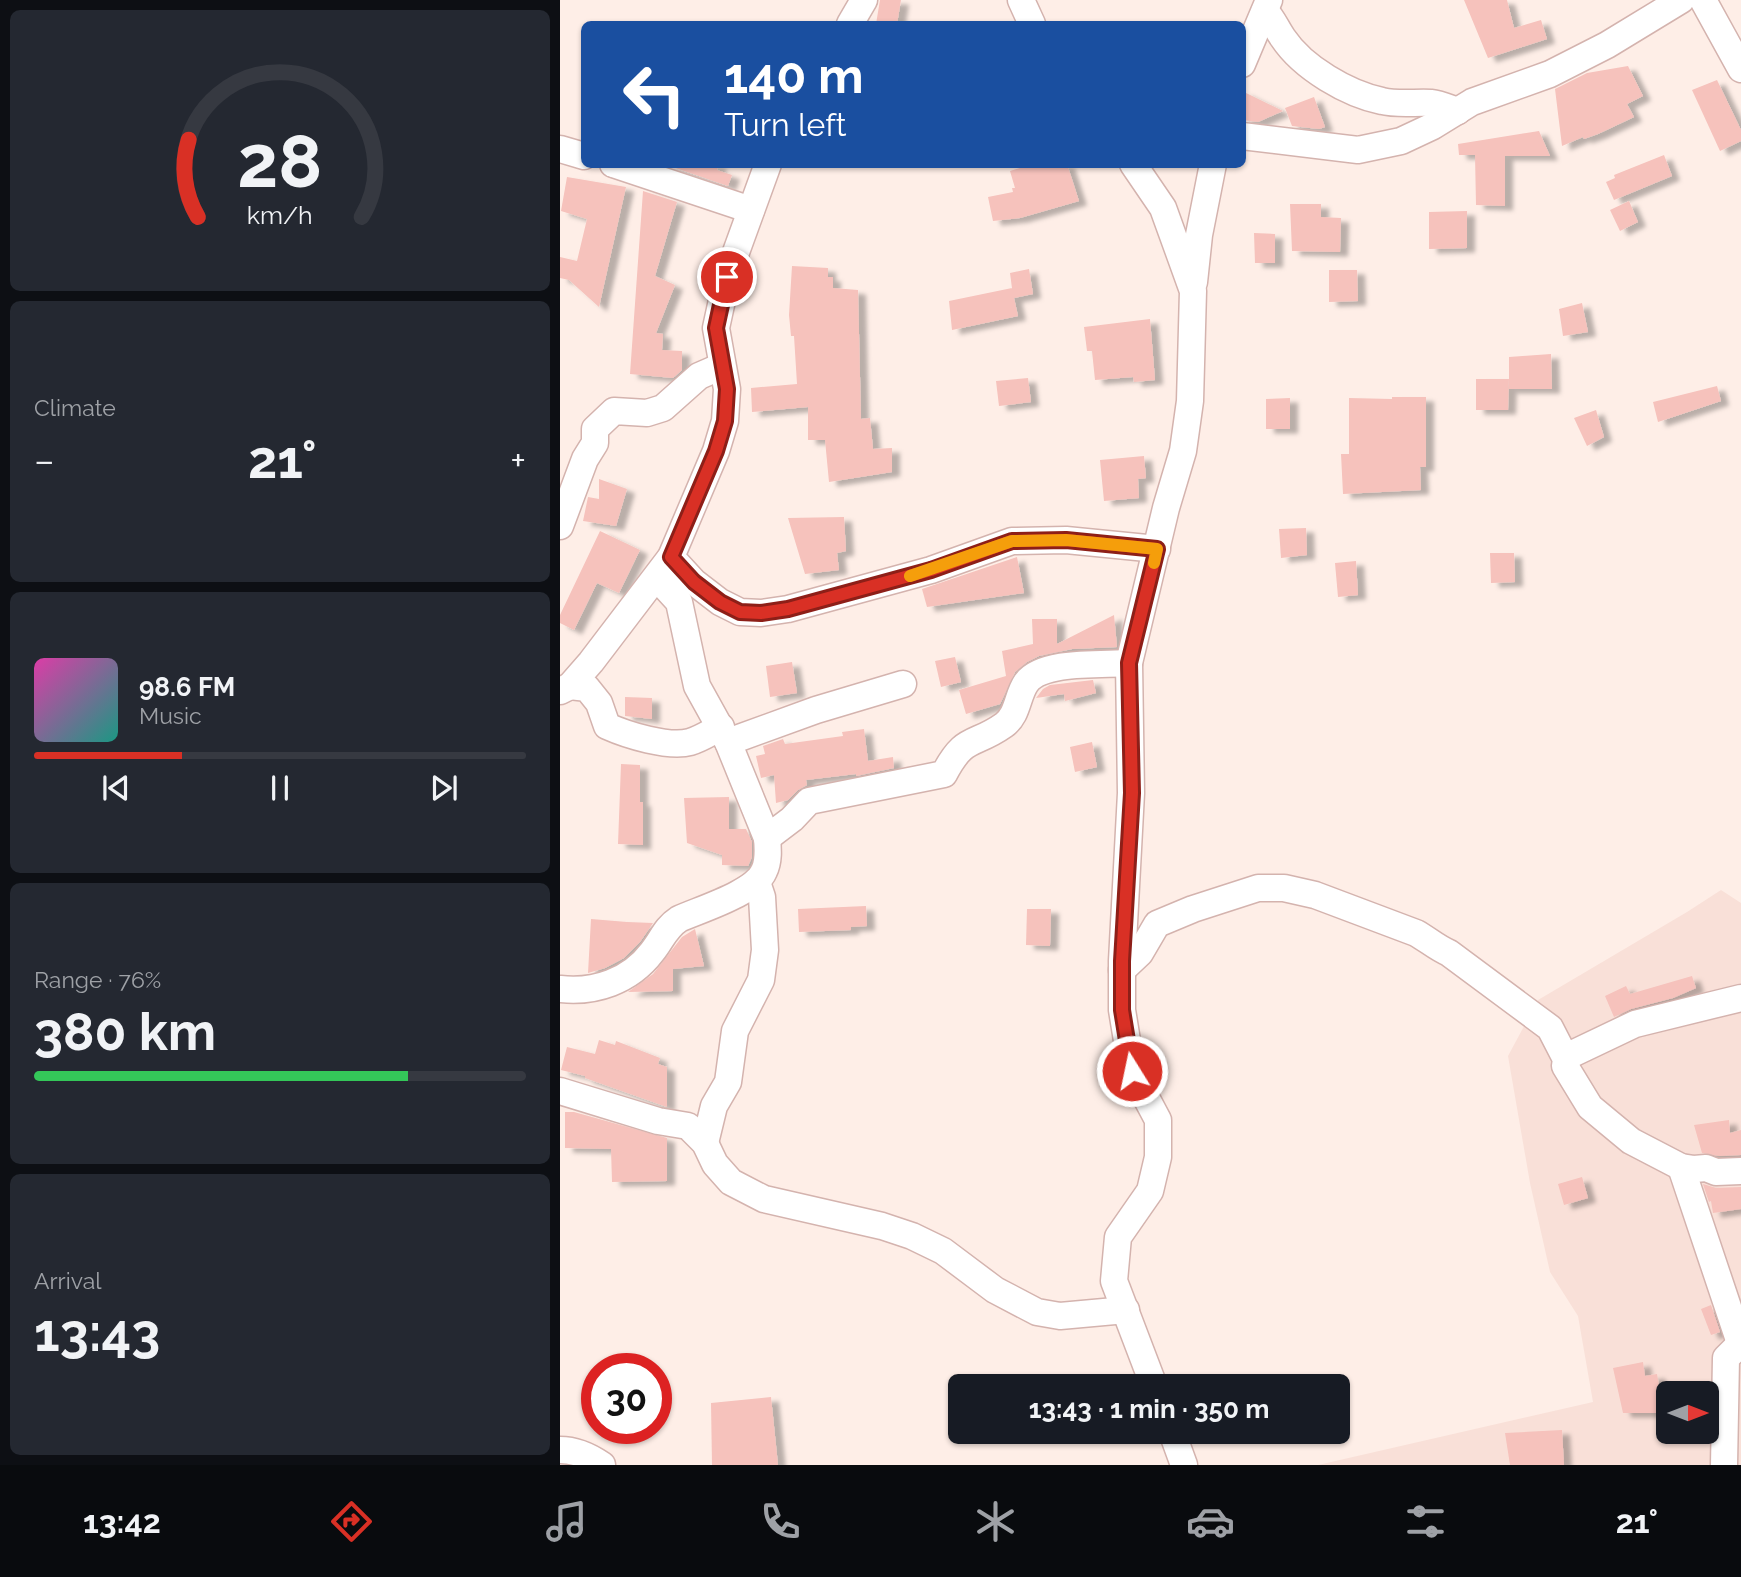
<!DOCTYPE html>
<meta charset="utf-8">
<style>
:root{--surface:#171b24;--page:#242831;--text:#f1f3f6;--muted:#9ea1a6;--line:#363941;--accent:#d93025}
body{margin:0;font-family:Raleway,sans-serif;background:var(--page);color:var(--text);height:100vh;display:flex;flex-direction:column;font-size:26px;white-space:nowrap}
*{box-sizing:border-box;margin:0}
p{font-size:23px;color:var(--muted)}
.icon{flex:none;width:38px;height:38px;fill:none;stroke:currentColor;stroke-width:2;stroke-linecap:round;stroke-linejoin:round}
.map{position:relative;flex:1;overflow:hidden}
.details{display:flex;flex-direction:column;gap:10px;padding:10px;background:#0d0f14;width:560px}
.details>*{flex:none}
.hud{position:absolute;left:21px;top:21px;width:665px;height:147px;border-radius:10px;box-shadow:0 2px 5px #0004;background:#1a4fa0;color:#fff;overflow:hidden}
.needle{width:46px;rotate:90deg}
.buttons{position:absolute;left:1096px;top:1381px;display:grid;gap:14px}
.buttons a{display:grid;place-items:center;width:63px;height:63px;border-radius:10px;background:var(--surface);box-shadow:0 2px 5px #0004;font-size:35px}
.speed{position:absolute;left:21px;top:1353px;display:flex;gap:14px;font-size:35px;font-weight:700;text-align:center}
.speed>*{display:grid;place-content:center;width:91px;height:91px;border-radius:50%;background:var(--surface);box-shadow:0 2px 5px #0004;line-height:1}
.speed .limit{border:10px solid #d22;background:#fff;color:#111}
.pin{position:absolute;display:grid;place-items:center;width:60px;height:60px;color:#fff;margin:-30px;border:4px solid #fff;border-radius:50%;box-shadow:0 2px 7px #0007}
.me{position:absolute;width:77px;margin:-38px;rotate:350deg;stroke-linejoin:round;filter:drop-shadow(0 0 5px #0008)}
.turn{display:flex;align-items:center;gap:24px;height:147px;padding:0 28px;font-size:32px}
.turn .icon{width:91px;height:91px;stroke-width:2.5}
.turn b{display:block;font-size:49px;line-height:60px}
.big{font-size:52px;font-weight:700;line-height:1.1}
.details .widget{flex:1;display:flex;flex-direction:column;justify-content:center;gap:10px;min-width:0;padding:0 24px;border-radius:10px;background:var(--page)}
.details .dial{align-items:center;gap:0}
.dial svg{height:182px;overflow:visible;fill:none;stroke:var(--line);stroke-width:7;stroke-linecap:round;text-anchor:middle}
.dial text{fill:var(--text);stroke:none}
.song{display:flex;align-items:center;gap:21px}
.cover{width:84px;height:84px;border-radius:10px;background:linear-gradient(135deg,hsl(320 70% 55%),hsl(170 70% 35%))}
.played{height:7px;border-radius:4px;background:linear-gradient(90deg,var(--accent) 30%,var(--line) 30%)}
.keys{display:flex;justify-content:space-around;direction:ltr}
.heat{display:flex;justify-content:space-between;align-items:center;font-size:38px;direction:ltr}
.charge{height:10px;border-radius:5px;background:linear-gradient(90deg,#34c759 76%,var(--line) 0)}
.trip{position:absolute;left:388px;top:1374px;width:402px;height:70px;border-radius:10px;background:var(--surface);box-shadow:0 2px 5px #0004;font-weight:700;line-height:70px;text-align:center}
.tab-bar{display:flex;height:112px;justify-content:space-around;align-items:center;background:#090b0e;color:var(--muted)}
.tab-bar .icon{width:49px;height:49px}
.tab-bar .active{color:var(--accent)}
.tab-bar b{font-size:32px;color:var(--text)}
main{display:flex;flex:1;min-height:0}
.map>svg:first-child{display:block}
.residential{fill:#f9e0d8;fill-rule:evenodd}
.building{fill:#f6c2bc;filter:url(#shadow)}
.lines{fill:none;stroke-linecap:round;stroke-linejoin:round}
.minor-casing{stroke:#d4b3ae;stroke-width:29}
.minor{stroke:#fff;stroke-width:26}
.route-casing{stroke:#8d1f18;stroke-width:18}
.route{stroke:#d93025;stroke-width:12}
.slow{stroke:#f59e0b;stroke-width:12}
</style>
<main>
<section class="details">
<div class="widget dial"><svg viewBox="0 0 100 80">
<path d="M14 69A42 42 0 1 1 86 69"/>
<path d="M14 69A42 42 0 0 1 10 35" stroke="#d93025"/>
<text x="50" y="56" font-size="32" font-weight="700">28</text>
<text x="50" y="72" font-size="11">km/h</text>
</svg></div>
<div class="widget"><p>Climate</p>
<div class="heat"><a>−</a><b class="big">21°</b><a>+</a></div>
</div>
<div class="widget">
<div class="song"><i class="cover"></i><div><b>98.6 FM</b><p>Music</p></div></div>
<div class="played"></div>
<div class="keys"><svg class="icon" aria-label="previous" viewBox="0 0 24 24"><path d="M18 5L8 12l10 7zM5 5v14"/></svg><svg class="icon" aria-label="pause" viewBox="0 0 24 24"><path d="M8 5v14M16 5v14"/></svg><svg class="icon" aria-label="next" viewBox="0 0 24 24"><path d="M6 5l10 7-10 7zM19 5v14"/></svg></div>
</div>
<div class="widget"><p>Range · 76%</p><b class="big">380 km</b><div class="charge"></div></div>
<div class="widget"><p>Arrival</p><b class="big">13:43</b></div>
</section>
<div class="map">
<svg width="1181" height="1465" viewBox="0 0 1181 1465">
<defs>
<filter id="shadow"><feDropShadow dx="8" dy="4.5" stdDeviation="2" flood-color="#0004"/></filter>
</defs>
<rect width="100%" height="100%" fill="#feeee7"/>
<path class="residential" d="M 1161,890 L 1181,903 L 1181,1465 L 758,1465 L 1033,1402 L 1018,1316 L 990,1272 L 970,1183 L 948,1056 L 978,1000 L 1127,912 ZM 1108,1393 L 1146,1393 L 1146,1432 L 1108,1432 Z"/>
<g class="building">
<path d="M 320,0 L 341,0 L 337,24 L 316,24 Z"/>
<path d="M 904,0 L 947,0 L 954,28 L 981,20 L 987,39 L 928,58 Z"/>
<path d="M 1068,66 L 1083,96 L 1067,104 L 1074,117 L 1038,134 L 1024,139 L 1023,137 L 1002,146 L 995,89 L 1027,73 Z"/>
<path d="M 1157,80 L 1181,130 L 1181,141 L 1160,151 L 1132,90 Z"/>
<path d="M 682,91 L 723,111 L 698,122 L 682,120 Z"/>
<path d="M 754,97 L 765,127 L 759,129 L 732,126 L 725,108 Z"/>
<path d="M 979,131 L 990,156 L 945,156 L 945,206 L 916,205 L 915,155 L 899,155 L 898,144 Z"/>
<path d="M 1104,155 L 1112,176 L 1054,200 L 1046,182 L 1055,178 L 1054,175 Z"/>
<path d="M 104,164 L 159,164 L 157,170 L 172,175 L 168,186 Z"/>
<path d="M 473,164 L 507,164 L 519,201 L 460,218 L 433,221 L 428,197 L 453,192 L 452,188 L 455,188 L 450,171 Z"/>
<path d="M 7,177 L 66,187 L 39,307 L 9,280 L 0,278 L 0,257 L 17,261 L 27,219 L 1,211 Z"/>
<path d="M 83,191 L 117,202 L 95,276 L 115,285 L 96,333 L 103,334 L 102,350 L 122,351 L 122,370 L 113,378 L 70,374 Z"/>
<path d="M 1069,201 L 1078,222 L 1060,231 L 1050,210 Z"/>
<path d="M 730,204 L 761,204 L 761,217 L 781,218 L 780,252 L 732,251 Z"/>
<path d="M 907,211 L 907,248 L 869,249 L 869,212 Z"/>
<path d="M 694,233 L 715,234 L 715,263 L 695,263 Z"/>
<path d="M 232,266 L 268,268 L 268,277 L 273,277 L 273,288 L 298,290 L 301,419 L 310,418 L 313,449 L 332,448 L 332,472 L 269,482 L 265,440 L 248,440 L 248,407 L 192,412 L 191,388 L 237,384 L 234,336 L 231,336 L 229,315 Z"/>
<path d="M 469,269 L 473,294 L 454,298 L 458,316 L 392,330 L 389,301 L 452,288 L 453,296 L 450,273 Z"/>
<path d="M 769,270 L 797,270 L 798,301 L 769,302 Z"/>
<path d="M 1022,303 L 1028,332 L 1003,336 L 999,309 Z"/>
<path d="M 590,319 L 595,380 L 574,382 L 573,377 L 535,380 L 532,351 L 527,351 L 524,327 Z"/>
<path d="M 991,354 L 992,389 L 949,389 L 949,357 Z"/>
<path d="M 468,378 L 471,402 L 439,406 L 436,381 Z"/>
<path d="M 916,379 L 949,379 L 948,410 L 916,410 Z"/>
<path d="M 1157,386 L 1161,401 L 1098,422 L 1093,402 Z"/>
<path d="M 832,397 L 866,397 L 866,467 L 860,467 L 861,490 L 783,494 L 781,454 L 789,454 L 789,398 L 832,399 Z"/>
<path d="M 730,398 L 730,429 L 706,429 L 706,399 Z"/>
<path d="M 1036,410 L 1044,437 L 1027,446 L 1014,418 Z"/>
<path d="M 584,456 L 586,478 L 578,479 L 579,498 L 544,501 L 540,460 Z"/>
<path d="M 39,479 L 67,489 L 56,526 L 23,521 L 28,497 L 39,499 Z"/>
<path d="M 284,517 L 286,551 L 277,553 L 279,570 L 245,574 L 228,518 Z"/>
<path d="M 746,528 L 747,555 L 721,558 L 719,529 Z"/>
<path d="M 40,531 L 80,550 L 59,593 L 37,583 L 14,630 L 0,623 L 0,615 Z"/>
<path d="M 930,553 L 954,553 L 955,582 L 931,583 Z"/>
<path d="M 457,557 L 464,593 L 367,607 L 362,589 Z"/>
<path d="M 796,561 L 798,595 L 778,597 L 775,563 Z"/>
<path d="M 554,615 L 557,647 L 512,649 L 479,656 L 467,662 L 455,672 L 440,704 L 406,714 L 399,690 L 446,676 L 442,651 L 473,644 L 472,619 L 497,619 L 497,644 Z"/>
<path d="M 395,657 L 401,682 L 381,687 L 375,661 Z"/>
<path d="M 232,662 L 237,693 L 210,697 L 206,666 Z"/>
<path d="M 533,680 L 536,693 L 505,701 L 504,694 L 476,698 L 483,689 L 490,685 Z"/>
<path d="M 65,697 L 92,698 L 92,719 L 65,716 Z"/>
<path d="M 304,729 L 308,761 L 333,757 L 334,768 L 296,776 L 296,774 L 246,780 L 247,785 L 238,790 L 228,800 L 216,803 L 214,775 L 201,778 L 196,756 L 205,754 L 203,746 L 223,739 L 225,744 L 283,736 L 282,732 Z"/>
<path d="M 532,742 L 537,767 L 515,772 L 510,747 Z"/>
<path d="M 61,764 L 80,765 L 80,802 L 83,802 L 83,845 L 58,844 Z"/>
<path d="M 169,797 L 169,829 L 186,829 L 192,842 L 192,857 L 188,866 L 162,865 L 162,855 L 127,843 L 124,798 Z"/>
<path d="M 306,906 L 307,926 L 291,927 L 291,930 L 239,932 L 238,909 Z"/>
<path d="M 467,909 L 491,909 L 490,946 L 466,945 Z"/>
<path d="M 31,919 L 67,922 L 93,923 L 80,942 L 64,958 L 45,968 L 28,973 Z"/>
<path d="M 135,929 L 144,966 L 113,969 L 113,991 L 68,992 L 93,974 L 122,937 Z"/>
<path d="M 1132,976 L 1136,988 L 1113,998 L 1071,1009 L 1054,1017 L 1045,996 L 1066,986 L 1070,994 Z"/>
<path d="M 39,1040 L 55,1045 L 56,1041 L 100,1058 L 98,1064 L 107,1067 L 107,1107 L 25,1078 L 25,1076 L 1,1070 L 7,1047 L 35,1054 Z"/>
<path d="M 5,1112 L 14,1112 L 107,1138 L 107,1181 L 52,1182 L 51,1149 L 5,1148 Z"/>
<path d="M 1169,1120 L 1170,1133 L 1181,1130 L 1181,1155 L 1159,1156 L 1142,1153 L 1134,1125 Z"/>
<path d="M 1022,1177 L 1028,1198 L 1004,1205 L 998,1184 Z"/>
<path d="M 1143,1184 L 1156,1188 L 1181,1187 L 1181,1209 L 1153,1213 L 1151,1201 L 1149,1202 Z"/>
<path d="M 1151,1305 L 1160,1332 L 1151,1335 L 1141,1309 Z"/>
<path d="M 1083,1362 L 1085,1376 L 1097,1374 L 1104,1413 L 1063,1413 L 1053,1368 Z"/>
<path d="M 211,1397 L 218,1465 L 152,1465 L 151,1403 Z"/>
<path d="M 1002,1430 L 1004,1465 L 950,1465 L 945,1433 Z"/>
</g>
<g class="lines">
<defs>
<g id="minor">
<path d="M 461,0 L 472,24"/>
<path d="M 1143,0 L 1181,69"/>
<path d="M 705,11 C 713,19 716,28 723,38 C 743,68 788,94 822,101 C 838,105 856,102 871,103 C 880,104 889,108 898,111"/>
<path d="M 290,24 L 304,0"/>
<path d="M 682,64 L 709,0"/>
<path d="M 682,136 L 798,150 L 841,141 L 873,126 L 912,102 L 990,74 L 1047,45 L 1121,0"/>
<path d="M 0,149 L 24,156"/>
<path d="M 53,164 L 191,210"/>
<path d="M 573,164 L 603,208 L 633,291 L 630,401 L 623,451 L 606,508 L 569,663 L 571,793 L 562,961 L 562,1010 L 572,1071 L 598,1120 L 598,1157 L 590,1191 L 558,1237 L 554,1281 L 594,1386"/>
<path d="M 634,282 L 639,235 L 653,164"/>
<path d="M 0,526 L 25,459 L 35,443 L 35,429 L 54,411 L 87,413 L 103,408 L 139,376 L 162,366"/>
<path d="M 111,557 L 134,582 L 160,602 L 180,612 L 201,613 L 228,609 L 371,570 L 452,541 L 506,540 L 597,549"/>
<path d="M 97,578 L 119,602 L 137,686 L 168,742 L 207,838 L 232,819 L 249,801 L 384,774 C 405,734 413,747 444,725 C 458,715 457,696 466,683 C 482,660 543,665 569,663"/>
<path d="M 10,686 L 27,688 L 39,703 L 47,726 C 67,735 109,748 130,742 C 141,739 151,732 161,727"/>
<path d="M 0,691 L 10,686 L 31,662 L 111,557 L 156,451 L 165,421 L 167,389 L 156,328 L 167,277 L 208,164"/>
<path d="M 168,742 L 256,710 L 343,684"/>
<path d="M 562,970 L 580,953 L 597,924 L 633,909 L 698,888 L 724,888 L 755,895 L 856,933 C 867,939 877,948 889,953 L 990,1028 L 1006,1059 L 1005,1066 L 1030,1107 L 1071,1141 L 1121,1167 L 1134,1169 L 1146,1168 L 1156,1172 L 1181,1171"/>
<path d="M 0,989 C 35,993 70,981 92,952 C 102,940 105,928 119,919 C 141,909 195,893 204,871 C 209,861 208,849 207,838"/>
<path d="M 1006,1059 L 1012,1054 L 1075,1024 L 1181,998"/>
<path d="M 0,1091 L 98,1121 L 128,1126 L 145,1143 L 155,1164 L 171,1182 L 204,1199 L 322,1226 L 352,1236 L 383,1251 L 435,1290 L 477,1312 L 500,1316 L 566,1310"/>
<path d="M 145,1143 L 154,1106 L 168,1082 L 175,1031 L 201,980 L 205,950 L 202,897 L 197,882"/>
<path d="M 1121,1167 L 1180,1343"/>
<path d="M 612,1432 L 624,1465"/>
<path d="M 0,1450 C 16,1450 29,1456 42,1465"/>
<path d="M 1164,1465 L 1166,1358 L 1181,1343"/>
</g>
</defs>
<use href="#minor" class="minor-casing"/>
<use href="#minor" class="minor"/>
</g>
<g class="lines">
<defs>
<path id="route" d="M 167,277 L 156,328 L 167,389 L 165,421 L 156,451 L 111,557 L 134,582 L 160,602 L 180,612 L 201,613 L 228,609 L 371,570 L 452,541 L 506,540 L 597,549 L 569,663 L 572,793 L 562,961 L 562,1010 L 572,1071"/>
</defs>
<use href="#route" class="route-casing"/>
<use href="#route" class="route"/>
<path class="slow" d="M 350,576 L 452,541 L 506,540 L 597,549 L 594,563"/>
</g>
</svg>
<div class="buttons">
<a><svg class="needle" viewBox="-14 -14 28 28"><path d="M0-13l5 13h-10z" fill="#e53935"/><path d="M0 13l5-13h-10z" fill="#9ea1a6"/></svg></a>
</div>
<div class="speed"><div class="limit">30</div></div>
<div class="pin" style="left:167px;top:277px;background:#d93025"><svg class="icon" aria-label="arrive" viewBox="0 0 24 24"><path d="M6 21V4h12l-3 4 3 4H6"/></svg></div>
<svg class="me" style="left:572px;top:1071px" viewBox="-20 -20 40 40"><circle r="17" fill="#d93025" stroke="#fff" stroke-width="3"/><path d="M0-11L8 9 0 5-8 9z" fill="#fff"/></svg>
<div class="trip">13:43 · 1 min · 350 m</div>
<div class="hud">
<div class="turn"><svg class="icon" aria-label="left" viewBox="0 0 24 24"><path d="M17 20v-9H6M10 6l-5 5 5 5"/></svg><div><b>140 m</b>Turn left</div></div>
</div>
</div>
</main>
<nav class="tab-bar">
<b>13:42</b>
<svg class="icon active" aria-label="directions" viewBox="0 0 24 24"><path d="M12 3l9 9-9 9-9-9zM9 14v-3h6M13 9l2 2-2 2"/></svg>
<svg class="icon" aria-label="music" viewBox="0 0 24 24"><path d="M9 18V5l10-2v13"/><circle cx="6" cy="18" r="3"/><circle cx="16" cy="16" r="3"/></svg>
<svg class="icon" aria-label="phone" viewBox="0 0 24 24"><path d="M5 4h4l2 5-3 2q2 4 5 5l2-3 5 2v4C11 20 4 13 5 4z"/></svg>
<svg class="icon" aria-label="climate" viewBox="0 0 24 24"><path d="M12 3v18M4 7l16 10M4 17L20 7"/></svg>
<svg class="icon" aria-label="car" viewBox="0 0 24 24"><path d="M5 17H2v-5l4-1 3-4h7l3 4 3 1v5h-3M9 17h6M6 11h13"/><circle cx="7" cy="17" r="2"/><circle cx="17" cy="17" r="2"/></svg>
<svg class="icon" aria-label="filters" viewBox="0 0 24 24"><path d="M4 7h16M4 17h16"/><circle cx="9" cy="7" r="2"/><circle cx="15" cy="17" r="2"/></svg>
<b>21°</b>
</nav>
